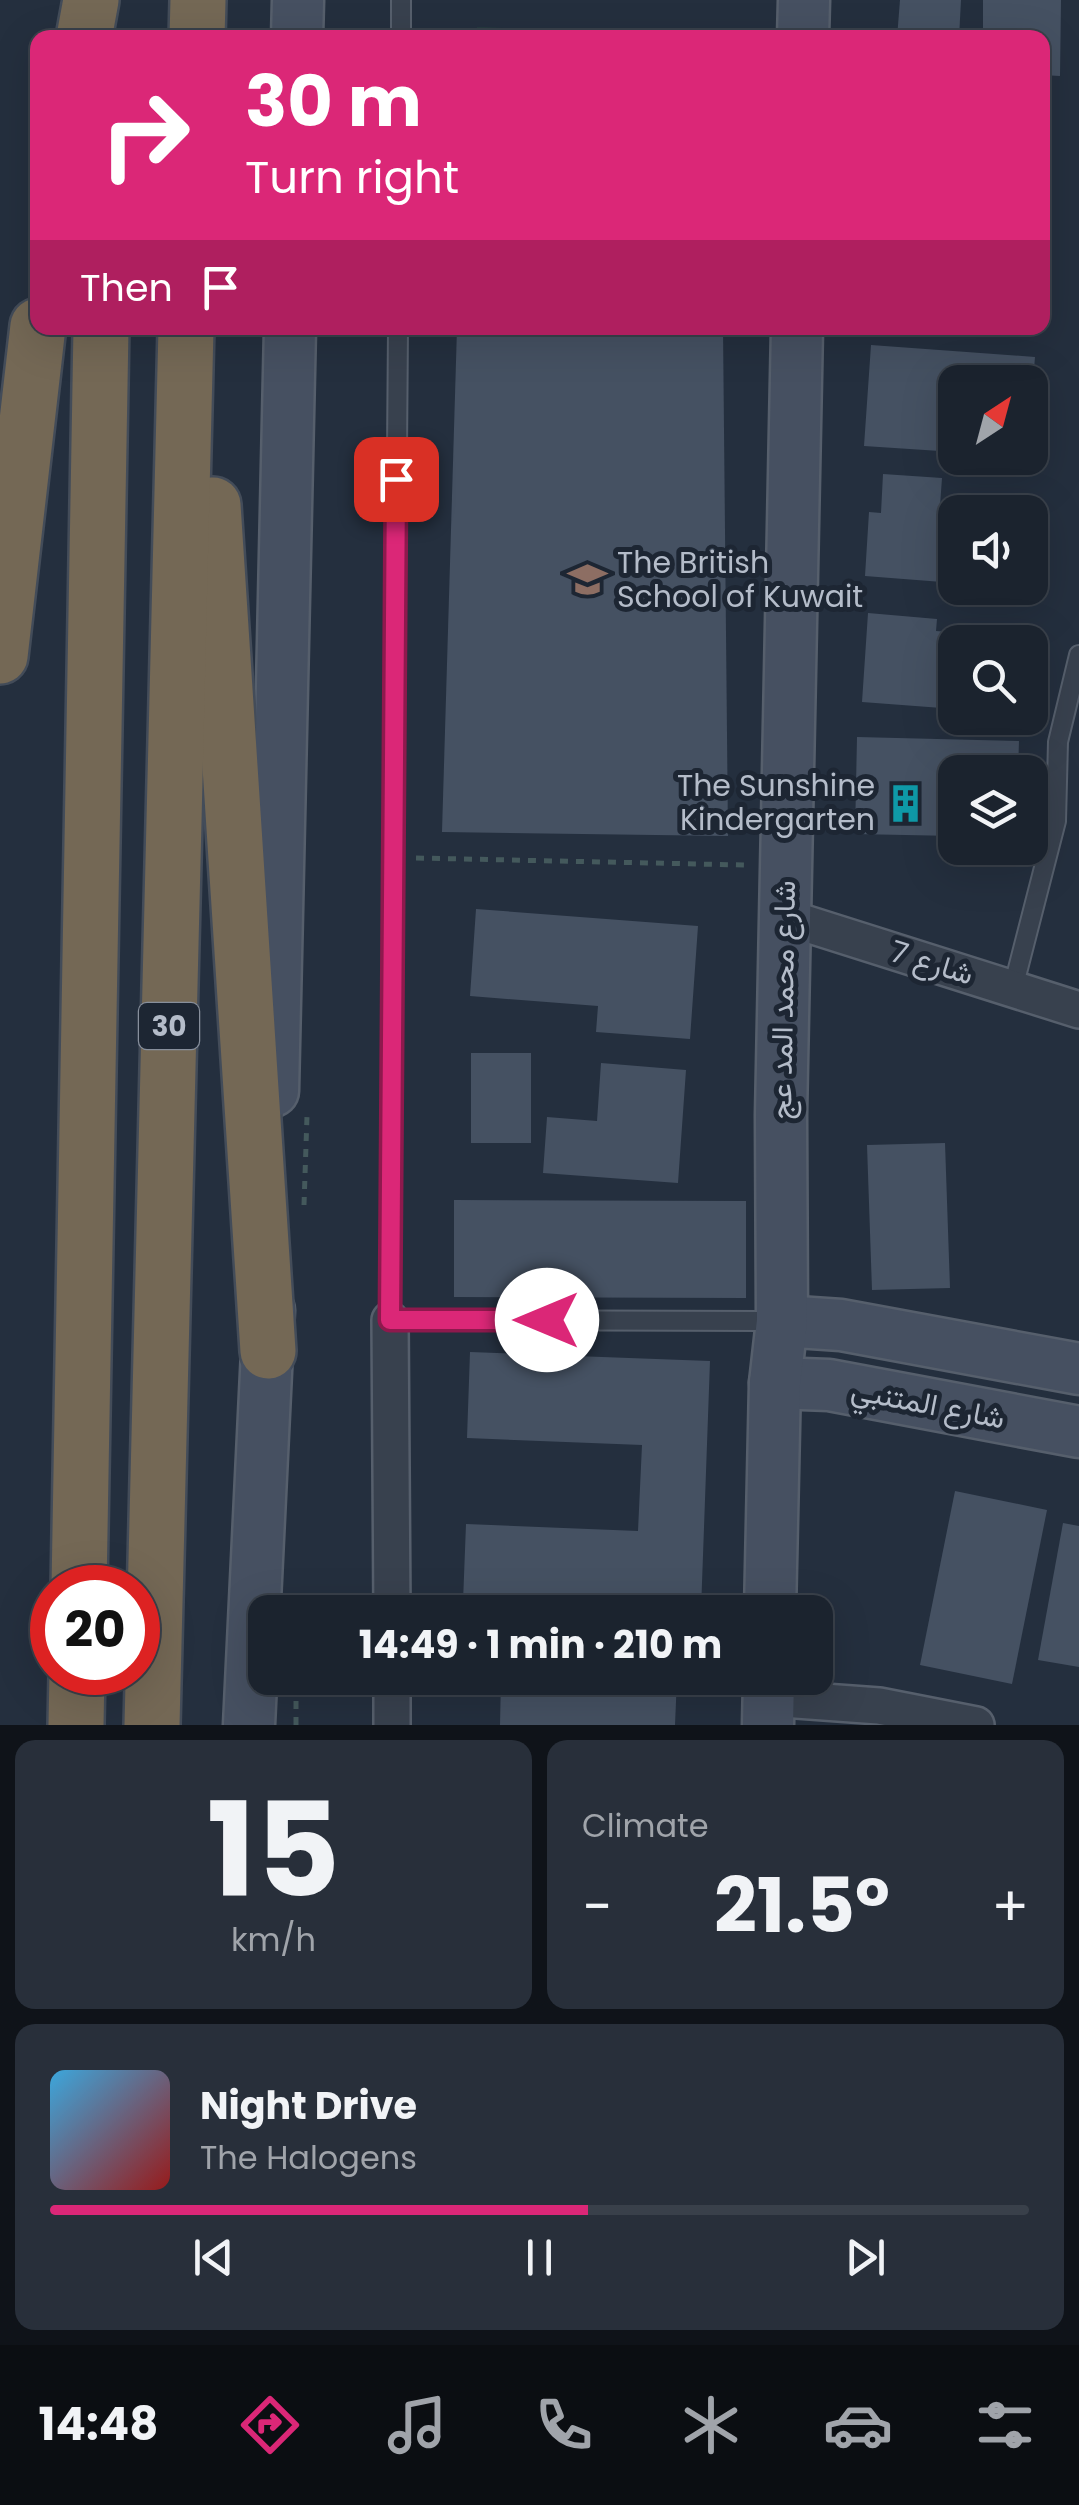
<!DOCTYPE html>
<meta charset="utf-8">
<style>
:root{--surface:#1b232e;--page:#282f3a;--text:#f1f3f6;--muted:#a0a4aa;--line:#39404a;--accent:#db2777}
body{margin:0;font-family:Poppins,Vazirmatn,sans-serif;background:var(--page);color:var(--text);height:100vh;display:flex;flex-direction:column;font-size:38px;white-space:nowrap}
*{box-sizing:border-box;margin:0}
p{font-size:32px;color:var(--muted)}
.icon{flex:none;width:55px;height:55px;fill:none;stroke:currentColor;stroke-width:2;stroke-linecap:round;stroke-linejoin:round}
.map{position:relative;height:1725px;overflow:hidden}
.panel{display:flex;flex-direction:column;gap:15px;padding:15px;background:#0f1319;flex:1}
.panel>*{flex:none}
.banner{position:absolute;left:30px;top:30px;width:1020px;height:305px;border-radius:20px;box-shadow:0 10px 40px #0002,0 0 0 2px var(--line);background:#db2777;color:#fff;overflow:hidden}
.needle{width:65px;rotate:36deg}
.fabs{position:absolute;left:938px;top:365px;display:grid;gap:20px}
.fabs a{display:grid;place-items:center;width:110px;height:110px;border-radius:20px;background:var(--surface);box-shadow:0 10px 40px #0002,0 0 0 2px var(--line);font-size:50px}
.speed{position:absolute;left:30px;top:1565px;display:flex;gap:20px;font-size:50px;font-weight:700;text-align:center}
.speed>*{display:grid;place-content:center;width:130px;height:130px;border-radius:50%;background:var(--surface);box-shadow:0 10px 40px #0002,0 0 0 2px var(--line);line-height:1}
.speed .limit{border:15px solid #d22;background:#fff;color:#111}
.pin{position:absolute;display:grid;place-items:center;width:85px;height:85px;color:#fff;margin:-42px;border-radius:20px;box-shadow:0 5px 15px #0006}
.me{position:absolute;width:110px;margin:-55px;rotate:270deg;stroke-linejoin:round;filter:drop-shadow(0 0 8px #0008)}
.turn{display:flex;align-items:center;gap:35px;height:210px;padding:0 50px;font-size:45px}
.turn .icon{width:130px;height:130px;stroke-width:2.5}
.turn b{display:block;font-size:70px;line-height:85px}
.then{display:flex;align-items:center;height:95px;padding:0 50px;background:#0003;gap:20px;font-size:38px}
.big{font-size:75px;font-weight:700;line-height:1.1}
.panel .widget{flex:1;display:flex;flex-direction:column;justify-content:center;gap:15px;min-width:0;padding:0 35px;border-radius:20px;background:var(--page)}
.panel .dial{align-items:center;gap:0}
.dial b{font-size:130px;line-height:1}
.song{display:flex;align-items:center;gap:30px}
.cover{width:120px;height:120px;border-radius:15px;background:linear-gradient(135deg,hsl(200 70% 55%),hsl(0 70% 35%))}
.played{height:10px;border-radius:5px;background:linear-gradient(90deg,var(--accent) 55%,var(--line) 55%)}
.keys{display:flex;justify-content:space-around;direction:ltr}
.heat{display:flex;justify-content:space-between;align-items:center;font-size:55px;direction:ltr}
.panel .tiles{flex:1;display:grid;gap:15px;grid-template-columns:1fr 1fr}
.widget:last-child{grid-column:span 2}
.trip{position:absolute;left:248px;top:1595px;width:585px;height:100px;border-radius:20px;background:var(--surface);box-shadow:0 10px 40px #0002,0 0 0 2px var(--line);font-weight:700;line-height:100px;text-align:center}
.tabs{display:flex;height:160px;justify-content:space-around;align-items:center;background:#0b0e12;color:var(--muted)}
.tabs .icon{width:70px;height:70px}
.tabs .selected{color:var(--accent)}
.tabs b{font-size:45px;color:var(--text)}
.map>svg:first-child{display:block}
.pitch{fill:#263c3f}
.building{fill:#455162}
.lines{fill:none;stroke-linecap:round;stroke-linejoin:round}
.lane-casing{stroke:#565f6c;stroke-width:22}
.street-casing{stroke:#565f6c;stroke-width:40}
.secondary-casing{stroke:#565f6c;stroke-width:55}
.highway-casing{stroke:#434c59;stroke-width:60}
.path{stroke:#44595c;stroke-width:5;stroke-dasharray:8 8;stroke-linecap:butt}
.lane{stroke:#38414e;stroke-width:18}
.street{stroke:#38414e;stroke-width:35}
.secondary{stroke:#465061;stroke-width:50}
.highway{stroke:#746855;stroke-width:55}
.route-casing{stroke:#8e194d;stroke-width:25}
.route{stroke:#db2777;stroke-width:18}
.labels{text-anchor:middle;stroke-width:10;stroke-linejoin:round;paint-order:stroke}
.shield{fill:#1d2633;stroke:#878f9c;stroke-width:2.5}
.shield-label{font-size:28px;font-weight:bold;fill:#b4bcc9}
.poi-label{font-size:30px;fill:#b4bcc9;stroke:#1d2633;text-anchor:start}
.street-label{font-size:30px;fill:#b4bcc9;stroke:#1d2633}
</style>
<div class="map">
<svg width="1079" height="1725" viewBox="0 0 1079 1725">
<rect width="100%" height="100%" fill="#242f3e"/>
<path class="pitch" d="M 477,27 L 615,32 L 756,29 L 755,37 L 477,38 Z"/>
<g class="building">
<path d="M 900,0 L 961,0 L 959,38 L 897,38 Z"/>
<path d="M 983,0 L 1061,0 L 1060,76 L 1042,75 L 1042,38 L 983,38 Z"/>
<path d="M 457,328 L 723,328 L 728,836 L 442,832 Z"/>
<path d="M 941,328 L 993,328 L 992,334 L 941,330 Z"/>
<path d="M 871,345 L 1035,357 L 1033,382 L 955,382 L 955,452 L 864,446 Z"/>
<path d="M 883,474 L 942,478 L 940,506 L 992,510 L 992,512 L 955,512 L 955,583 L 865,576 L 869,512 L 881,513 Z"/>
<path d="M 868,613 L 937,619 L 936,631 L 1005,636 L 1005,642 L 955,642 L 955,709 L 862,702 Z"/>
<path d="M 857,737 L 1019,741 L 1018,772 L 955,772 L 955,836 L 855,834 Z"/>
<path d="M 476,909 L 698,926 L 690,1039 L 596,1032 L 598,1006 L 470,996 Z"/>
<rect x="471" y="1053" width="60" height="90"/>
<path d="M 601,1063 L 686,1070 L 678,1183 L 543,1173 L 547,1117 L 597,1121 Z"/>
<path d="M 945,1143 L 950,1288 L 872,1290 L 867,1145 Z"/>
<path d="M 454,1200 L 746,1201 L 746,1298 L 454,1297 Z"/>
<path d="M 470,1352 L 710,1361 L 701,1611 L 463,1602 L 466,1524 L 638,1531 L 642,1445 L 467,1438 Z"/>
<path d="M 955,1491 L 1047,1510 L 1012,1684 L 920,1665 Z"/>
<path d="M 1063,1523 L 1079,1526 L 1079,1667 L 1038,1660 Z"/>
<path d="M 501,1678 L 677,1678 L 675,1725 L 500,1725 Z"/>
</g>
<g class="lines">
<defs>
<g id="lane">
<path d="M 401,38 L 401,0"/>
<path d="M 398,328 L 390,1320 L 778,1321"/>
<path d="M 1013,988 L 1056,821 L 1058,742 L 1079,655"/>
</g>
<g id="street">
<path d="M 785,917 L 1079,1010"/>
<path d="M 390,1320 L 392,1612"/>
<path d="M 392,1678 L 392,1725"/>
<path d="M 769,1698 L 879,1706 L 976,1725"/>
</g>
<g id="secondary">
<path d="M 297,38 L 298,0"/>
<path d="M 803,38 L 804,0"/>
<path d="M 273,1091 L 290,328"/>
<path d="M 782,1321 L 841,1325 L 1079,1369"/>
<path d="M 775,1383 L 829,1385 L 1079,1432"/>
<path d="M 770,1612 L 775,1383 L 782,1321 L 781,1115 L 797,328"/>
<path d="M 249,1725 L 269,1310"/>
<path d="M 768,1725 L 769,1678"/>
</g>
<g id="highway">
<path d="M 84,38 L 91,0"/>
<path d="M 197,38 L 198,0"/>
<path d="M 213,505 L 268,1351"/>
<path d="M 0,656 L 38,326"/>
<path d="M 79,1588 L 101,328"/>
<path d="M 76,1725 L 77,1672"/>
<path d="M 152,1725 L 186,328"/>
</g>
</defs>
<use href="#lane" class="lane-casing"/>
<use href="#street" class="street-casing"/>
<use href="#secondary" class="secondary-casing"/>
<use href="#highway" class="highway-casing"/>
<g class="path">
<path d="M 416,858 L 745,865"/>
<path d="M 304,1205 L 307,1116"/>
<path d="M 296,1725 L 296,1678"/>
</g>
<use href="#lane" class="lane"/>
<use href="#street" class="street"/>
<use href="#secondary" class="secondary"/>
<use href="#highway" class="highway"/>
</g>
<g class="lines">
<defs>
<path id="route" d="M 396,479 L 390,1320 L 547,1320"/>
</defs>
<use href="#route" class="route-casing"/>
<use href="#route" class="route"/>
</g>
<defs>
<symbol id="school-bare" viewBox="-9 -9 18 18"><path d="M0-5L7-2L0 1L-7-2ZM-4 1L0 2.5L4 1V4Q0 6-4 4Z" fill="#8d6e63" stroke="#1d2633" stroke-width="2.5" paint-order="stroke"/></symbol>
<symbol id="building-bare" viewBox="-9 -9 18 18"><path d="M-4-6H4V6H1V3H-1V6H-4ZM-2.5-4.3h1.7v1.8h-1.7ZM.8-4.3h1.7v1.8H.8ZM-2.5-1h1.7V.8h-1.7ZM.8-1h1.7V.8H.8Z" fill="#0f9aa8" stroke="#1d2633" stroke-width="2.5" paint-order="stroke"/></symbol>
</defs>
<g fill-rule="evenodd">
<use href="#school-bare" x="560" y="552" width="55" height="55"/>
<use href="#building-bare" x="878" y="776" width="55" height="55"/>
</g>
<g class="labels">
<rect class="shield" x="139" y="1003" width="60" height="46" rx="8"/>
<g class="shield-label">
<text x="169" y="1036">30</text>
</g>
<g class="poi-label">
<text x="617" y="573">The British<tspan x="617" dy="34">School of Kuwait</tspan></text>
<text x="875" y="796" text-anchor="end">The Sunshine<tspan x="875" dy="34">Kindergarten</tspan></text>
</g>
<g class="street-label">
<text transform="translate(932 963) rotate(17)" y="10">شارع 7</text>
<text transform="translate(783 1000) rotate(-89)" y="10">شارع محمد المد عج</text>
<text transform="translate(928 1404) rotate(11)" y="10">شارع المتنبي</text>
</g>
</g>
</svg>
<div class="fabs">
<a><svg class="needle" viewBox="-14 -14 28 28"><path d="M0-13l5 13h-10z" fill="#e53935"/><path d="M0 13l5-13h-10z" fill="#a0a4aa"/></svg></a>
<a><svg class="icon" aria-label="sound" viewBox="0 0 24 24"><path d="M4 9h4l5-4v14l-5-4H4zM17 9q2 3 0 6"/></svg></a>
<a><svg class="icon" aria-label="search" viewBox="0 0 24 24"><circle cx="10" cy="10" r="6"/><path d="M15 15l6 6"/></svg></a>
<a><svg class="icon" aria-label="layers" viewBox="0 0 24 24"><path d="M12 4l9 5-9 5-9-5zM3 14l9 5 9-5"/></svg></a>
</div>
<div class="speed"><div class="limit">20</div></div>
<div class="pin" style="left:396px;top:479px;background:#d93025"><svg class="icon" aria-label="arrive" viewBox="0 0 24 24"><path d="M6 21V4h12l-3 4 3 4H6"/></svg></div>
<svg class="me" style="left:547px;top:1320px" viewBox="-20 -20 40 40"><circle r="19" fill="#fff"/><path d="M0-13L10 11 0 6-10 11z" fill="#db2777"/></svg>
<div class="trip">14:49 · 1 min · 210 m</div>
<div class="banner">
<div class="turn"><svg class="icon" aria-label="right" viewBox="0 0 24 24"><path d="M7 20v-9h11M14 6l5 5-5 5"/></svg><div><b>30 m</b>Turn right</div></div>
<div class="then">Then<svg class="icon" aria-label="arrive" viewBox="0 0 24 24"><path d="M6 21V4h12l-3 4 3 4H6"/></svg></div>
</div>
</div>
<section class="panel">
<div class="tiles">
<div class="widget dial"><b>15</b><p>km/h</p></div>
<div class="widget"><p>Climate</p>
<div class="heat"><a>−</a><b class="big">21.5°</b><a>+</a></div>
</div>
<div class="widget">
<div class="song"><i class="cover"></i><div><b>Night Drive</b><p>The Halogens</p></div></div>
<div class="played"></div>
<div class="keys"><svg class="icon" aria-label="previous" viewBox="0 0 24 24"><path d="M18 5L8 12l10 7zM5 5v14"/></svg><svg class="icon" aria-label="pause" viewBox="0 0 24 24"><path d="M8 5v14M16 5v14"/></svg><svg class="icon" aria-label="next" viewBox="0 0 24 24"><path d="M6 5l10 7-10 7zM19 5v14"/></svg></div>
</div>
</div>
</section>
<nav class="tabs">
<b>14:48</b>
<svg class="icon selected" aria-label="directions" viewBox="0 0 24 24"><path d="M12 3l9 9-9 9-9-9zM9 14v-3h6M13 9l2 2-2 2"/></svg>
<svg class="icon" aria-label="music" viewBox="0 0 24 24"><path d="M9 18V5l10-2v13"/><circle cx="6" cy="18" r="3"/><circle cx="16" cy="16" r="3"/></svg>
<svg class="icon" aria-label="phone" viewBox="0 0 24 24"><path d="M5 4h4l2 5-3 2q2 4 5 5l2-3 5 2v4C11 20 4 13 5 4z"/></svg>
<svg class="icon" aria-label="climate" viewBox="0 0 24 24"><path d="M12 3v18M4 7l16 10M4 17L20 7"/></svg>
<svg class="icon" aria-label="car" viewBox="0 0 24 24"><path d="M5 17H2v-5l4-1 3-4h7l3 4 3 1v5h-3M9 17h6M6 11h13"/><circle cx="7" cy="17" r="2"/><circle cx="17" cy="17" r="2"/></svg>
<svg class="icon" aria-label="filters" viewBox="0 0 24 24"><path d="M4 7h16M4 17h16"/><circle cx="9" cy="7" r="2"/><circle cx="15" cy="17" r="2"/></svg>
</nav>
